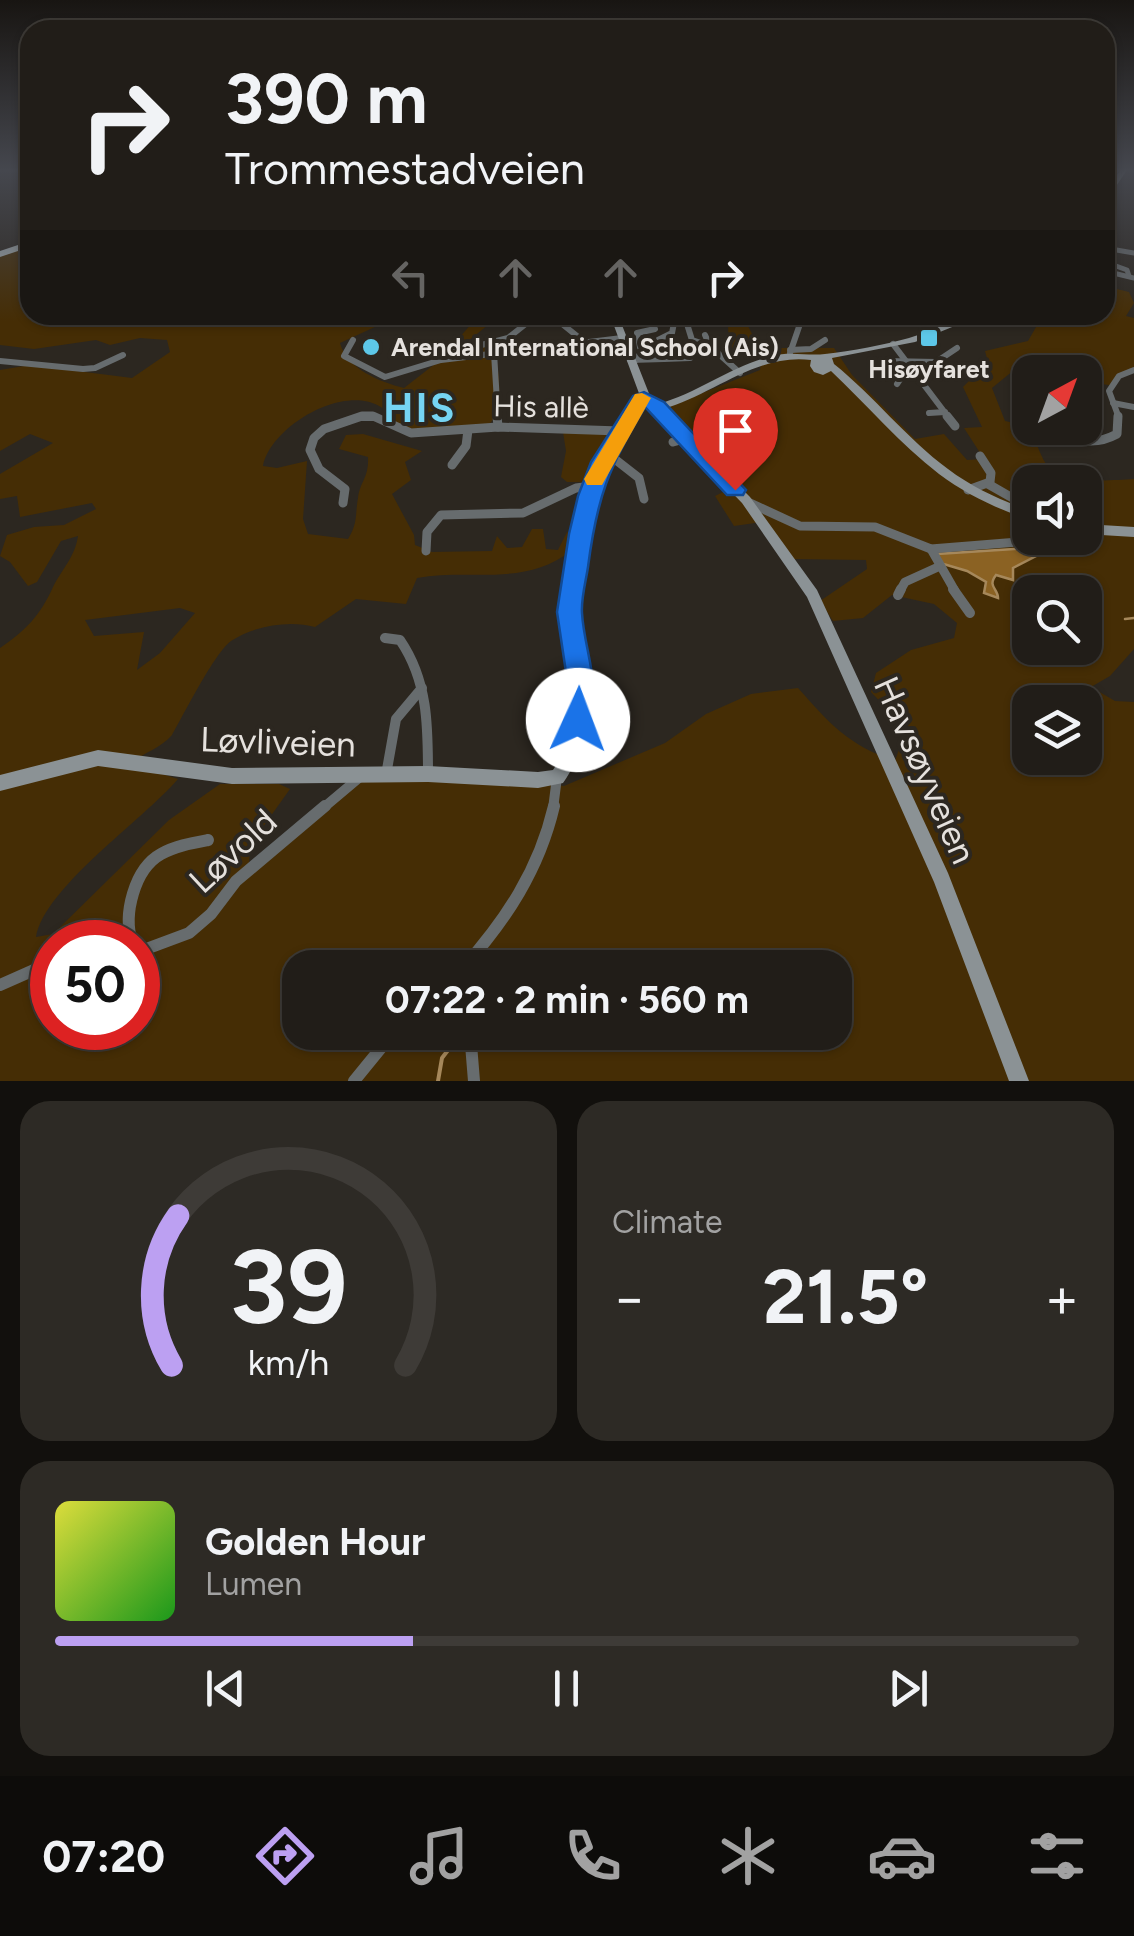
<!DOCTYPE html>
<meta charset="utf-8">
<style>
:root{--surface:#211d18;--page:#2d2a25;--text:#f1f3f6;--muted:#a2a2a2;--line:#3e3b37;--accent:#bca0f2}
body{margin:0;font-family:Figtree,sans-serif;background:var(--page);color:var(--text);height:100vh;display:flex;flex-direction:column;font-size:38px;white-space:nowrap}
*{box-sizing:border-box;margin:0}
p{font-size:32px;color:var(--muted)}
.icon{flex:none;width:55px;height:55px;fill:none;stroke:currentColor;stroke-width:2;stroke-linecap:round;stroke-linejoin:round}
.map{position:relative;height:1081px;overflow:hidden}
.details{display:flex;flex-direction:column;gap:20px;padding:20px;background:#12100d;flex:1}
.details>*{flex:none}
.banner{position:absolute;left:20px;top:20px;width:1095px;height:305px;border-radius:30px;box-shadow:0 2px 8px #0004,0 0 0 2px var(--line);background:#211d18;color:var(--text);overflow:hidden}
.needle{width:65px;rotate:41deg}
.buttons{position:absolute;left:1012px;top:355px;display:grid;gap:20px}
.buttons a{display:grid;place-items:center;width:90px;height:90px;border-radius:20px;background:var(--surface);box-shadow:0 2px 8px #0004,0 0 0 2px var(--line);font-size:50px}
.speed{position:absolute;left:30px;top:920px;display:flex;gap:20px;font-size:50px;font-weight:700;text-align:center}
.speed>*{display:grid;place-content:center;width:130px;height:130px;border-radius:50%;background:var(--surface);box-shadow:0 2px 8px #0004,0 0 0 2px var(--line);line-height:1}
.speed .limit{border:15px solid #d22;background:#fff;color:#111}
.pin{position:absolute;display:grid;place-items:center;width:85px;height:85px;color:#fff;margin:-102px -42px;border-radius:50% 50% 50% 0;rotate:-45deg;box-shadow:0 0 10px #0007}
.pin .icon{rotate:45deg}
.me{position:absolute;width:110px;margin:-55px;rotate:2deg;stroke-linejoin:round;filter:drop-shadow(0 0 8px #0008)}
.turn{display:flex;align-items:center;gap:35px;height:210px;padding:0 40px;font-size:45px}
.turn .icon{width:130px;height:130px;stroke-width:2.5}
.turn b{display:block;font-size:70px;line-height:85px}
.lanes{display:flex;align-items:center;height:95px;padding:0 40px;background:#0003;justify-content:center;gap:50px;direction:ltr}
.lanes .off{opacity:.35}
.big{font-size:75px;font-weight:700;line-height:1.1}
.details .tile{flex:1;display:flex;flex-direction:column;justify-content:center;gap:15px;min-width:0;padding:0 35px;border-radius:30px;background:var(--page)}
.details .dial{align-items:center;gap:0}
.dial svg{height:260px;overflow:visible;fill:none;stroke:var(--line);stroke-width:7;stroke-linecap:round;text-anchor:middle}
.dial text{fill:var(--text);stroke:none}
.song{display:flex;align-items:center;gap:30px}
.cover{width:120px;height:120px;border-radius:15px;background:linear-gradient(135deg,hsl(60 70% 55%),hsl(120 70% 35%))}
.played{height:10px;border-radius:5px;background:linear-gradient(90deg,var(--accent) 35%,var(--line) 35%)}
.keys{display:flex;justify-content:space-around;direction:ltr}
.heat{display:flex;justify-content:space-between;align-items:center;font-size:55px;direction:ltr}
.details .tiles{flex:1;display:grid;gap:20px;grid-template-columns:1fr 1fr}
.tile:last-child{grid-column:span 2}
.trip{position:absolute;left:282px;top:950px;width:570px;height:100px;border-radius:30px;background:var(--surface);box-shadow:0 2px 8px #0004,0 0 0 2px var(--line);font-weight:700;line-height:100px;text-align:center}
.tab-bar{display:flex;height:160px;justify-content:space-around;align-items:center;background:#0d0c0a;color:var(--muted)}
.tab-bar .icon{width:70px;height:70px}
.tab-bar .active{color:var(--accent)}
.tab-bar b{font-size:45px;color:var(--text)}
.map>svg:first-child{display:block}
.green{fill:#452d05;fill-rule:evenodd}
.water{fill:#8b6223;stroke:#a6885b;stroke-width:2.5}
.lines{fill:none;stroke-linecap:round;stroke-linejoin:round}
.stream-far1{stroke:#a6885b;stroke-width:2.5}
.stream{stroke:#a6885b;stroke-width:4}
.minor-far4{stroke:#676c6e;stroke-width:5}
.minor-far3{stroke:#676c6e;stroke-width:6}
.minor-far2{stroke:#676c6e;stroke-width:9}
.minor-far1{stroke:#676c6e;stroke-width:10}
.minor{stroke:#676c6e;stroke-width:12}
.secondary{fill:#8b9295;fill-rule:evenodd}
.primary{fill:#a6b0b4;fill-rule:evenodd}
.route{fill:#1a73e8;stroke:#114b97;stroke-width:2.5}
.slow{fill:#f59e0b}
.poi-dot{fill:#5dc7e8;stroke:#2c2720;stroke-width:4}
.labels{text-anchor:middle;stroke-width:8;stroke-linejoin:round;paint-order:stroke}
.far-poi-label{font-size:25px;font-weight:bold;fill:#e5e1dd;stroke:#2c2720;text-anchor:start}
.street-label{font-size:30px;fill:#e5e1dd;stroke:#2c2720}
.near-street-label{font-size:35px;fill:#e5e1dd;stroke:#2c2720}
.district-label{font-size:40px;font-weight:bold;letter-spacing:2.5px;fill:#75d4f3;stroke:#2c2720}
</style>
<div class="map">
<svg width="1134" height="1081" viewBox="0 0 1134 1081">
<rect width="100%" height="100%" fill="#2c2720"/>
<g class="green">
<path d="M 30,245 L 30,315 L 401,315 L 340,343 C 347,369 380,382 404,388 L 440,360 L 479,315 L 513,315 L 504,325 L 488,325 L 463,345 L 494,345 C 498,368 507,412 486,427 L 414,430 L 395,423 C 368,370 272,420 263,466 L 277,468 L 307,461 L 303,519 L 308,534 L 348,539 C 358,523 355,515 358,498 C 360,481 369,478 368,457 L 339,449 L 346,435 L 363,434 L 422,451 L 405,462 L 411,480 L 392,494 L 414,535 L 415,545 L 432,552 L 492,551 L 497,536 L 507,548 L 522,547 L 532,529 L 543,529 L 546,549 L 558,550 L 567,532 L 575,535 L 572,550 C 525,588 471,568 417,578 L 406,604 L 356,599 L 315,627 C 289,620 253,626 231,641 C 215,652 183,716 172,735 C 160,749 145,751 131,764 L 178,779 C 142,821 45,887 36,937 L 53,934 L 169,820 L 220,784 L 279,784 L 290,789 L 250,845 L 249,866 L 357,780 L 507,780 L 564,786 L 665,743 L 706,714 L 751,694 L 798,688 C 830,724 848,745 895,761 L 906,729 L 871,692 L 876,673 L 911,650 L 954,638 L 957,623 L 934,604 L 892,595 L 863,618 L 833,621 L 820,601 L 867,569 L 866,560 L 792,559 L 762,522 L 734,526 L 715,496 L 733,487 L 667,411 L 672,405 L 760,370 L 762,356 L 729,348 L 728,325 L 714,315 L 755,315 L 748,326 L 757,344 L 767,348 L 834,348 L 852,375 L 915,439 L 944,434 L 967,460 L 984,459 L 964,428 L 982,427 L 963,387 L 988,362 L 985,351 L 1028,341 L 1043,315 L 1105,315 L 1105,286 L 1129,292 L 1134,303 L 1126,316 L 1134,318 L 1134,373 L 1119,377 L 1115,386 L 1102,384 L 1063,364 L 1025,361 L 992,388 L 1005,421 L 1029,426 C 1035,438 1039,453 1046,464 C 1061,486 1111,480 1134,479 L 1134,649 L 1110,676 L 1091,687 L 1115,701 L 1134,702 L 1134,1081 L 0,1081 L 0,648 C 26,630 40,616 53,587 C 62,569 75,557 78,536 L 61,541 L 37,582 L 28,586 L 10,562 L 0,556 L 7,535 L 34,527 L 64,525 L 96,509 L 92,503 L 20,517 L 17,496 L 0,499 L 0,474 L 53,443 L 30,434 L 0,451 L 0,370 L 30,365 L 132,378 L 170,352 L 167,340 L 140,338 L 110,345 L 96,340 L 34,349 L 0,345 L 0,254 ZM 1030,482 L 1085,482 L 1085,538 L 1030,538 ZM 1030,592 L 1085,592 L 1085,648 L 1030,648 ZM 180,608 L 195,613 L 160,653 L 137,670 L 144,632 L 94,636 L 85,620 ZM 1030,702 L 1085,702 L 1085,758 L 1030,758 ZM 52,942 L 138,942 L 138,1028 L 52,1028 ZM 300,968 L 835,968 L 835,1032 L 300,1032 Z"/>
<path d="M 563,432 L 610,432 L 589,482 L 567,482 L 561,477 L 566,451 Z"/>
</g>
<path class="water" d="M 1030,548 L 1036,556 L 1013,568 L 1013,580 L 996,575 C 987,587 998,588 998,598 L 984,593 L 986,582 L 967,571 L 940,563 L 937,554 Z"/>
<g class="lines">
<path class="stream-far1" d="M 1125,619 L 1134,618"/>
<path class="stream" d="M 438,1081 L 442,1058 L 462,1032"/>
<g class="minor-far4">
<path d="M 1105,248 L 1134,253"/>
<path d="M 1116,266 L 1127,270 L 1129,276"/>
<path d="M 1105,271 L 1134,278"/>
</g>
<g class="minor-far3">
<path d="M 551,315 L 582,340"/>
<path d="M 874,315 L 925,325"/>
<path d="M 687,324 L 692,340 L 710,346"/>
<path d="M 705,335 L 710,346 L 740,373"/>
<path d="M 353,340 L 344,356 L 385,377 L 441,360 L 622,338"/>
<path d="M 893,344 L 949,418"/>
<path d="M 790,350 L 811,349 L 825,340"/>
<path d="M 451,353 L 508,338 L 537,315"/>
<path d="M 494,353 L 498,418"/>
<path d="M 790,353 L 801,321"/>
<path d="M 664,359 L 690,358"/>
<path d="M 630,360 L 664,359 L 658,340 L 672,333 L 674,323"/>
<path d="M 636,360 L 641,352 L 637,333 L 655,329"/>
<path d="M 0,361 L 83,369 L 95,368 L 123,355"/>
<path d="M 872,375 L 886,361 L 936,362 L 957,348"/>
<path d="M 1030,382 L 1026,384 L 1030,390"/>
<path d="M 897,384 L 905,372 L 916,371"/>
<path d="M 1113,403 L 1134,407"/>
<path d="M 929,413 L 945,412"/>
<path d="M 356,418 L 378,418"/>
<path d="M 1119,418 L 1109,391 L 1119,376 L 1134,370"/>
</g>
<g class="minor-far2">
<path d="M 497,416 L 498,427"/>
<path d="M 947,416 L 955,426"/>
<path d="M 1055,428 C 1075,442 1095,446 1117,434 L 1118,416"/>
<path d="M 673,442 L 684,439"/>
<path d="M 607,453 L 639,478 L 644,499"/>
<path d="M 452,465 L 466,446 L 468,430"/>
<path d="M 988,484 L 1030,508"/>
<path d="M 968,490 L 990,482 L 991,473 L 980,456"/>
<path d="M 748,502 L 800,526 L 875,527 L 931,549 L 1068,538"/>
<path d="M 343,503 L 345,489 L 319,469 L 310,450 L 314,438 L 324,429 L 362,416 L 373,416 L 411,433 L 498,427 L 620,431"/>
<path d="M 931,549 L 955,591"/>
<path d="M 426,551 L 427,532 L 441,515 L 523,513 L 576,488 L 591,486"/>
<path d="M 900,591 L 905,582 L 938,567"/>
</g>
<g class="minor-far1">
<path d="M 953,589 L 970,613"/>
<path d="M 898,595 L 901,589"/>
<path d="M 385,638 L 400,640 C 428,681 428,726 428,774"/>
<path d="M 386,775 L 396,719 L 422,688"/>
<path d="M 322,809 L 360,777"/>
<path d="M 553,809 L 557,777"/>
</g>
<g class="minor">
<path d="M 132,942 C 123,915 134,869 161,854 C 175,846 192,843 208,840"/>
<path d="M 138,952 L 189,933 L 211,914 L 236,881 L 325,806"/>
<path d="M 463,968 C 506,920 539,870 554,806"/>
<path d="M 0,985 L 52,962"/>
<path d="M 470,1032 L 474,1081"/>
<path d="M 354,1081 L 394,1032"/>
</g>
<g class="secondary">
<path d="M 1121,170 L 1127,170 L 1108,198 L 1105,198 L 1105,191 Z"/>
<path d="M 610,315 L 618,315 L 650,396 L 658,404 C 698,393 731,366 772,356 C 790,351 807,356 825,354 C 852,351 884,345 909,338 C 934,331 957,315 982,315 L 915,342 L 832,358 L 834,364 C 874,396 906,438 948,469 C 973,488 1001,500 1030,511 L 1030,520 C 998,509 967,495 939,474 C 900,444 867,405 831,371 L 823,375 L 814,372 L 810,366 L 811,360 C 757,353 713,395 663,409 L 750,497 L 817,590 L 948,873 L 1029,1081 L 1009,1081 L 934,882 L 807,597 L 742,503 L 645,403 C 599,451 575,546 576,611 C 576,630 583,647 586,665 C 593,705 587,749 563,783 L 538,788 L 428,782 L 232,784 L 98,766 L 0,791 L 0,775 L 98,750 L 232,768 L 428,766 L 538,772 L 553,770 C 574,742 577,699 572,665 C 569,647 562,630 562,612 C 562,543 591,446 640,396 Z"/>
<path d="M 1085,524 L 1134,527 L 1134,537 L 1085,534 Z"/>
</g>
<path class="primary" d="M 30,241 L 30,247 L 0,257 L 0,251 Z"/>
</g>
<linearGradient id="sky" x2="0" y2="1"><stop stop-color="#181512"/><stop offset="0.53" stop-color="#45474e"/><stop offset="1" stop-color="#45474e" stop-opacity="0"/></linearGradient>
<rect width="1134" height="321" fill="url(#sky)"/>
<path class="route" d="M 644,392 L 664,402 L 746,490 L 743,495 L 727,495 L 645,407 C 609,466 597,497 588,567 C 586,581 581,598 582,613 C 584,651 604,691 587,729 L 578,732 L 568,729 L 564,720 L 567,679 L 557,612 L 569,534 L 578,496 L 591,462 L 633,396 Z"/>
<path class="slow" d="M 642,393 L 651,398 L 602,485 L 587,485 L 584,479 L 635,394 Z"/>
<g class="poi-dot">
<rect x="919" y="328" width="20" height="20" rx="5"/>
<circle cx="371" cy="347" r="10"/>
</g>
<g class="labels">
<g class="far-poi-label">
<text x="391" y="356">Arendal International School (Ais)</text>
<text x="929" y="378" text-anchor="middle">Hisøyfaret</text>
</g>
<g class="street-label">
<text transform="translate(541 407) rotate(1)" y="10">His allè</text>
</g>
<g class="near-street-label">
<text transform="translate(278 742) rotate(2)" y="12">Løvliveien</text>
<text transform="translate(925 770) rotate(66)" y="12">Havsøyveien</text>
<text transform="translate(233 851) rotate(-43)" y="12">Løvold</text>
</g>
<g class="district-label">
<text x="420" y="422">HIS</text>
</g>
</g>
</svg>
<div class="buttons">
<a><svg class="needle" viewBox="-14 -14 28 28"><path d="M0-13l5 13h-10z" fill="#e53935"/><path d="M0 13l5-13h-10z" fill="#a2a2a2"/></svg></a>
<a><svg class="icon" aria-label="sound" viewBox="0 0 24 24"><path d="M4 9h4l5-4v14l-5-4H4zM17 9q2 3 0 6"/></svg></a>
<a><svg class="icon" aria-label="search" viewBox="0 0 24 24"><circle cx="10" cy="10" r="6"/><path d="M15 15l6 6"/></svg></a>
<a><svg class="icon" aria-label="layers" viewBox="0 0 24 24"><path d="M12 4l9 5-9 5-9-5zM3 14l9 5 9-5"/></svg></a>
</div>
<div class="speed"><div class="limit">50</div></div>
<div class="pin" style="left:735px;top:490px;background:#d93025"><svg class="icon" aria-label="arrive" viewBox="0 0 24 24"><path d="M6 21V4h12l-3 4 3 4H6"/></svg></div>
<svg class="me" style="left:578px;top:720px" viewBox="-20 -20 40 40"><circle r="19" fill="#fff"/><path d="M0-13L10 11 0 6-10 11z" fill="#1a73e8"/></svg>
<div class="trip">07:22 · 2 min · 560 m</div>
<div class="banner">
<div class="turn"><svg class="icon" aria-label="right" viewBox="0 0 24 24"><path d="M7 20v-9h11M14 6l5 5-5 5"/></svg><div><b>390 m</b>Trommestadveien</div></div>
<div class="lanes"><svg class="icon off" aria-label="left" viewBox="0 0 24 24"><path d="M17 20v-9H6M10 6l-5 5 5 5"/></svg><svg class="icon off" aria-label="ahead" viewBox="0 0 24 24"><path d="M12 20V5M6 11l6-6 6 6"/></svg><svg class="icon off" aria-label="ahead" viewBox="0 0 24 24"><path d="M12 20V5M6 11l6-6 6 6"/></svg><svg class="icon" aria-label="right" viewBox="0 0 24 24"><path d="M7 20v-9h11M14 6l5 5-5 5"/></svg></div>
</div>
</div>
<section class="details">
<div class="tiles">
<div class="tile dial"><svg viewBox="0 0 100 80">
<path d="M14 69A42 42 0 1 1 86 69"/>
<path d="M14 69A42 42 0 0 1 16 23" stroke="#bca0f2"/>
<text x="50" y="56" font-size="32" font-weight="700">39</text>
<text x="50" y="72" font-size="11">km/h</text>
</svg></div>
<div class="tile"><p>Climate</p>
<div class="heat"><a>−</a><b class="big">21.5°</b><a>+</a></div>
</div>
<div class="tile">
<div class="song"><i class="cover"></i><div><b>Golden Hour</b><p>Lumen</p></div></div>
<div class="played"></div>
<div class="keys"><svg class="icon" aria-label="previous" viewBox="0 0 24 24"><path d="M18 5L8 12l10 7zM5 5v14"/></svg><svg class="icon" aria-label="pause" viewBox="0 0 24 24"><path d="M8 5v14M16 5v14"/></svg><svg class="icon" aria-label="next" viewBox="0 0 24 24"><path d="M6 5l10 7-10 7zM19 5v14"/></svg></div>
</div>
</div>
</section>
<nav class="tab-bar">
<b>07:20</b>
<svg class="icon active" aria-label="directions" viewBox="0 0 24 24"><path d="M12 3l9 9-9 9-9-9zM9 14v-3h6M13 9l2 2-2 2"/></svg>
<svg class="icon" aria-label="music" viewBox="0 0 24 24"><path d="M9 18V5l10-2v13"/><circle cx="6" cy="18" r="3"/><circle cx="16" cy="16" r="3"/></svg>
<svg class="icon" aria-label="phone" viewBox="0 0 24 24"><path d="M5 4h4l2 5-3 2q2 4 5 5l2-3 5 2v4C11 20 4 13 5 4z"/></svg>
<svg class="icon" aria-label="climate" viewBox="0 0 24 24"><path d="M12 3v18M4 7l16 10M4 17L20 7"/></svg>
<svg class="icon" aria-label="car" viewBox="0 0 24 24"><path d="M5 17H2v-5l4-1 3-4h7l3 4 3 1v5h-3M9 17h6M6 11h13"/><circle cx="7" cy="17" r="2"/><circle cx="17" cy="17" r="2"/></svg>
<svg class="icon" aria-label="filters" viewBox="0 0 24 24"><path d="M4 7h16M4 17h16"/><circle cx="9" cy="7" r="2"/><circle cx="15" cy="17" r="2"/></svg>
</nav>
